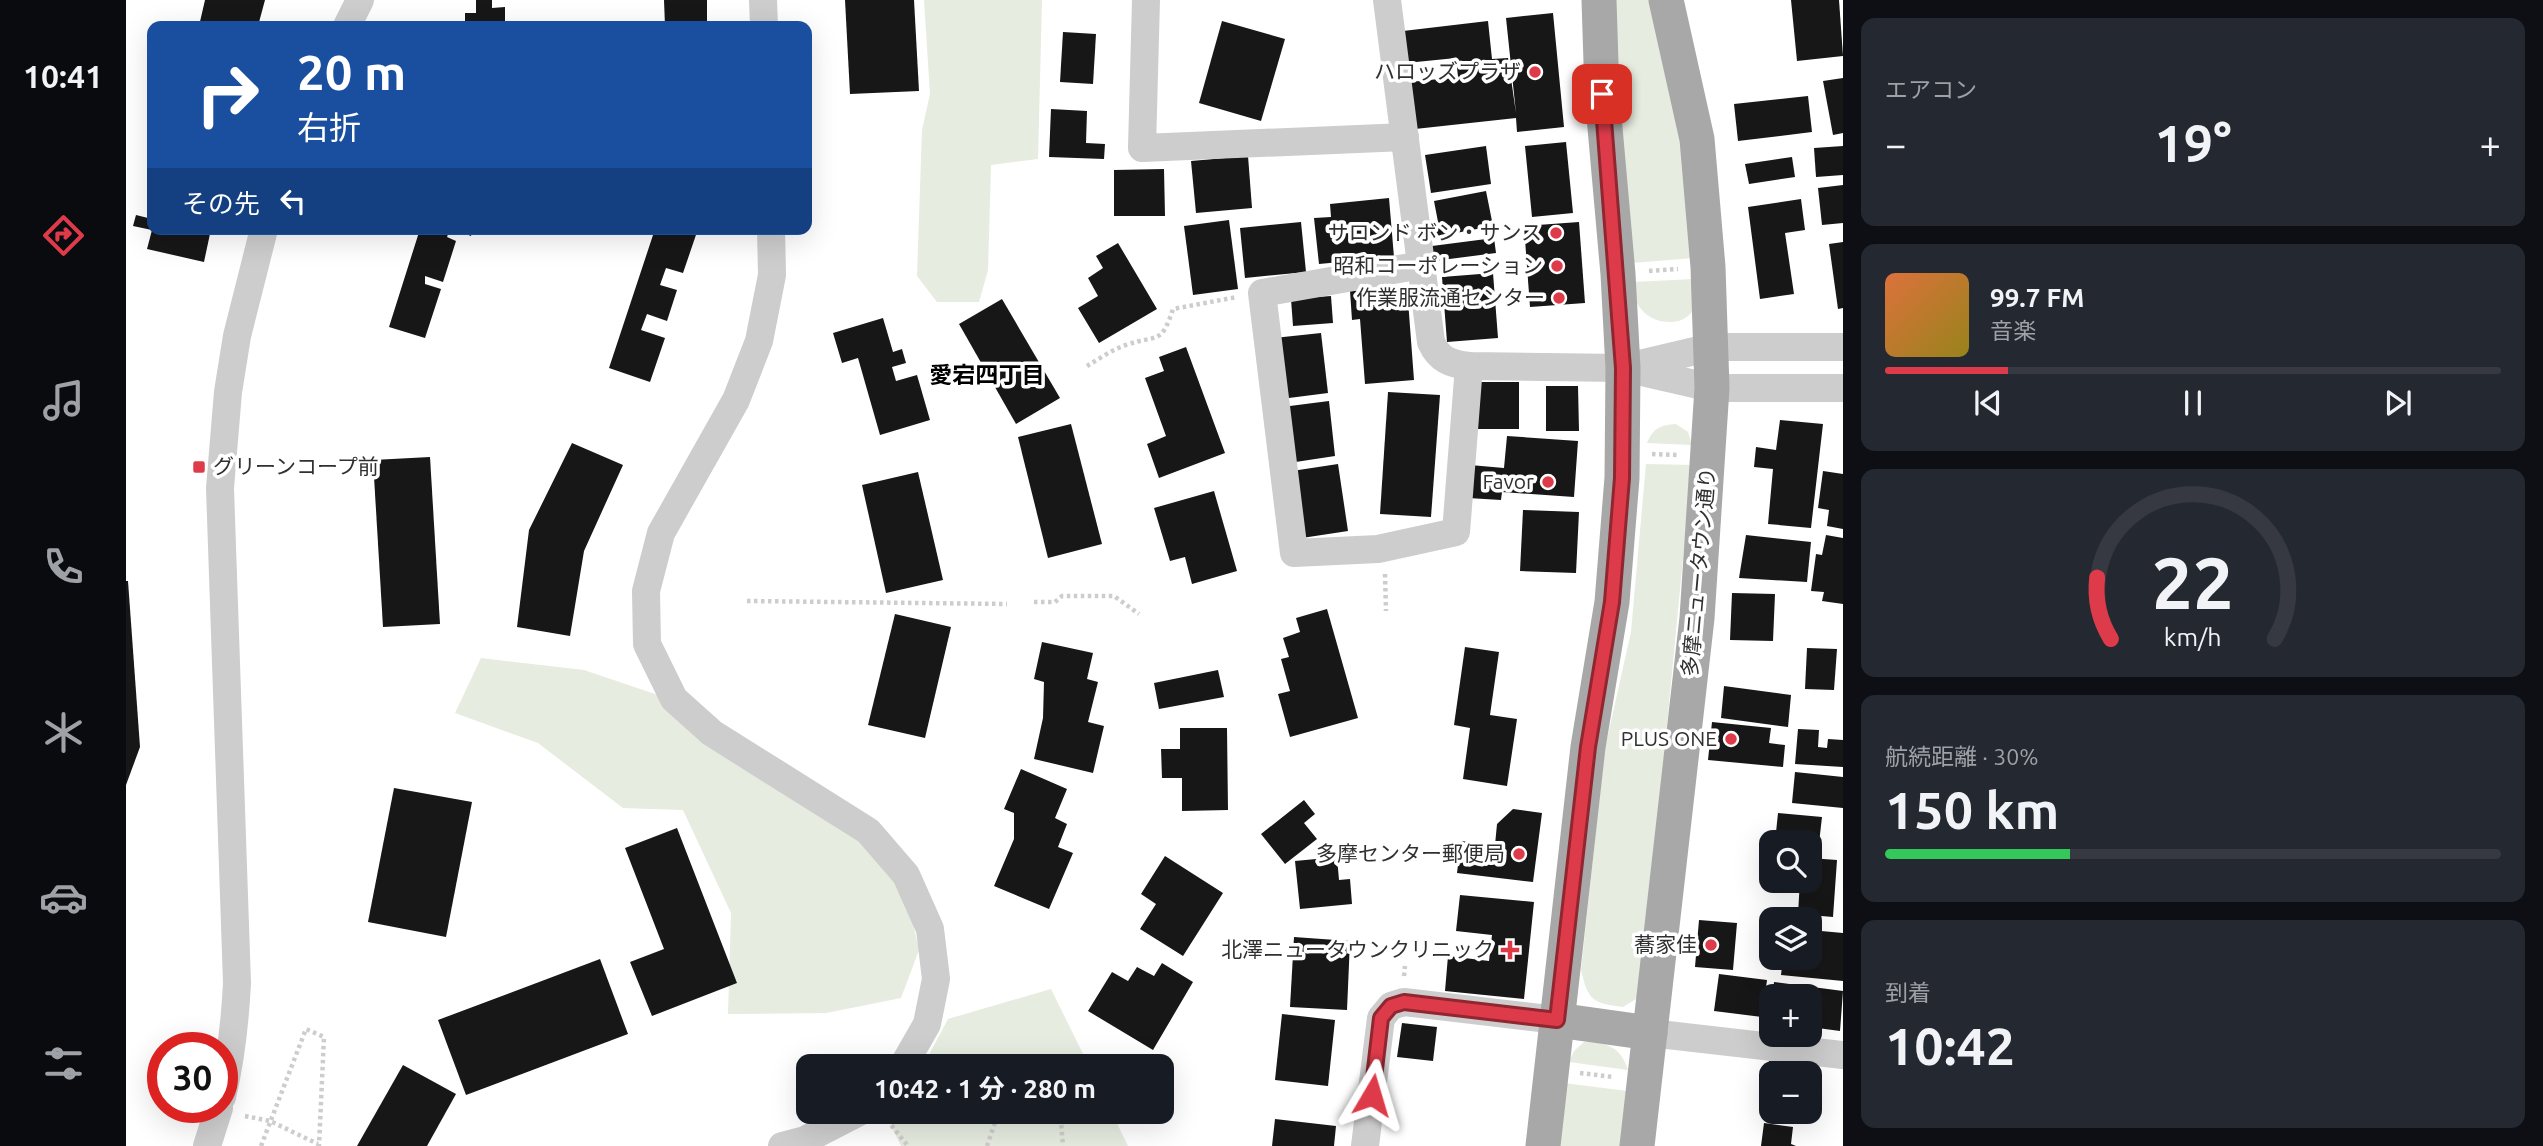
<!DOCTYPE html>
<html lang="ja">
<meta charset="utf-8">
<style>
:root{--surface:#171b24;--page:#242831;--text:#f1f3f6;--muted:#9ea1a6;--line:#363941;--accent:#de3b4a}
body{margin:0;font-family:Ubuntu,"Noto Sans JP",sans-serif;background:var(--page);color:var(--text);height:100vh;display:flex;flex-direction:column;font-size:26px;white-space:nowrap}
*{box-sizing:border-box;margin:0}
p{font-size:23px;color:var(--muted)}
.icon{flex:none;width:38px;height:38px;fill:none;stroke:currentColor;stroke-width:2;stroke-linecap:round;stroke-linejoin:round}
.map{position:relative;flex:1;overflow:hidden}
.side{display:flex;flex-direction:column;gap:18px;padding:18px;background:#0d0f14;width:700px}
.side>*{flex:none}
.banner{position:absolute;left:21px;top:21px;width:665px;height:214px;border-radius:14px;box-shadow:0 7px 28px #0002;background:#1a4fa0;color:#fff;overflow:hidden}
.controls{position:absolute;left:1633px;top:830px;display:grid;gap:14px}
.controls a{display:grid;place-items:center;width:63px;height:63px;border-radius:14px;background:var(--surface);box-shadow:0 7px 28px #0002;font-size:35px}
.speed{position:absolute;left:21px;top:1032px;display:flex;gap:14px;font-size:35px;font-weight:700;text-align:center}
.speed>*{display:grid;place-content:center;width:91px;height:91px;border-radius:50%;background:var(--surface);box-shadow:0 7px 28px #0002;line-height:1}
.speed .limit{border:10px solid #d22;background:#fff;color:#111}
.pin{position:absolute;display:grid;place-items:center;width:60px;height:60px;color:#fff;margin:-30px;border-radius:14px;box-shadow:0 4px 10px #0006}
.me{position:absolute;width:77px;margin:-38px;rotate:7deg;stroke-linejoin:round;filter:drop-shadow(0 0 5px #0008)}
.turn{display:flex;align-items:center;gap:24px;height:147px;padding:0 35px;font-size:32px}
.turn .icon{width:91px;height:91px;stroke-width:2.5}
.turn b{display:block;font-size:49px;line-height:60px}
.then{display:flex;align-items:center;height:66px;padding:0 35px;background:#0003;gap:14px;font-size:26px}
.big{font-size:52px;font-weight:700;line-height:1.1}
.side .card{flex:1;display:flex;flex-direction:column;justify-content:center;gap:10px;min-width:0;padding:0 24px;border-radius:14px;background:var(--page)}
.side .dial{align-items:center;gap:0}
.dial svg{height:182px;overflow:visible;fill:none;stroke:var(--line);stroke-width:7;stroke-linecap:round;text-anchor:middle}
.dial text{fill:var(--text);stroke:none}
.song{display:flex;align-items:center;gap:21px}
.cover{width:84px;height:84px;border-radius:10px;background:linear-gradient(135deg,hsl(20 70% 55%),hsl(50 70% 35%))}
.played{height:7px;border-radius:4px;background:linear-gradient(90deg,var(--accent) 20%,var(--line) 20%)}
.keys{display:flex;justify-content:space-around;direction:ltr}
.heat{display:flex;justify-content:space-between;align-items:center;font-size:38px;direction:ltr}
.charge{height:10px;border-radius:5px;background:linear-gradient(90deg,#34c759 30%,var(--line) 0)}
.trip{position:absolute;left:670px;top:1054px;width:378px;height:70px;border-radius:14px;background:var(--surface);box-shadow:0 7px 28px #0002;font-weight:700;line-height:70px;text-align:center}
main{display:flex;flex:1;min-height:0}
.dock{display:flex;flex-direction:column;width:126px;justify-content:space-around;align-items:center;background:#090b0e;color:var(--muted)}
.dock .icon{width:49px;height:49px}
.dock .active{color:var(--accent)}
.dock b{font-size:32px;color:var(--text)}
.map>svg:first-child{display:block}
.green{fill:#e6ecdf}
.building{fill:#171717}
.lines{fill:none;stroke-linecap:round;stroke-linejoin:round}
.path{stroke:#cdcdcd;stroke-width:4.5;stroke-dasharray:3.5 3.5;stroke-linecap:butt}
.minor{stroke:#cdcdcd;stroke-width:28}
.major{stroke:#a8a8a8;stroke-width:35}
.route-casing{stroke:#902630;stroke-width:18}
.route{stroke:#de3b4a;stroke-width:12}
.poi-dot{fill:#de3b4a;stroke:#fff;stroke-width:2.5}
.labels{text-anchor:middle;stroke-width:7;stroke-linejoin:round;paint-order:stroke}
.poi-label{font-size:21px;fill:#303030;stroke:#fff;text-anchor:end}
.street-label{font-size:21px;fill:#303030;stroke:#fff}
.neighbourhood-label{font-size:23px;font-weight:bold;fill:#000;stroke:#fff}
</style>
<main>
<nav class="dock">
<b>10:41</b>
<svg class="icon active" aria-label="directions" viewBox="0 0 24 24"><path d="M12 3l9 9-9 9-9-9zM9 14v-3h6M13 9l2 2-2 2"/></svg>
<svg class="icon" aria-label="music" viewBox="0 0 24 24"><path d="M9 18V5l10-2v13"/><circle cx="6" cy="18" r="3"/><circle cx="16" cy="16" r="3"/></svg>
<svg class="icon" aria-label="phone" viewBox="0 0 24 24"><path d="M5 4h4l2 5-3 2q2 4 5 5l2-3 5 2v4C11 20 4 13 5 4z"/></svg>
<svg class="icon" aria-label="climate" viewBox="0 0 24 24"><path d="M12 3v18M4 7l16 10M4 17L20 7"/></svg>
<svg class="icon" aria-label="car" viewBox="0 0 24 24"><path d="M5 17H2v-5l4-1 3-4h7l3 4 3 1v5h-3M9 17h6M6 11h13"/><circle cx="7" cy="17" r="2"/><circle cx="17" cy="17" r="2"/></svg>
<svg class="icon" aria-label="filters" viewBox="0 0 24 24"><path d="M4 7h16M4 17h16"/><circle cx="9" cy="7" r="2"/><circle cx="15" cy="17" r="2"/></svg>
</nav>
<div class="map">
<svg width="1717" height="1146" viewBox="0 0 1717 1146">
<rect width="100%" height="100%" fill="#fff"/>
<g class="green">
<path d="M 798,0 L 916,0 L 912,159 L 865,165 L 862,270 L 853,302 L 811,302 L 791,276 L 796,130 L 804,94 Z"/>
<path d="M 1488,0 L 1525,0 L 1558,151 L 1568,258 L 1506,263 L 1497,166 Z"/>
<path d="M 1568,279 C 1569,286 1572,296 1570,302 C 1565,328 1529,327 1515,309 C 1509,302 1508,292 1507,282 Z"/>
<path d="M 1550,424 L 1562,432 L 1566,445 L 1521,443 C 1527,428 1535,425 1550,424 Z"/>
<path d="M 1520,464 L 1566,465 L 1516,984 L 1510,999 L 1497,1007 C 1466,1003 1462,1000 1455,970 L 1479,748 L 1505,632 Z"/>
<path d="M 355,658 L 458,670 L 532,695 L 740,838 L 777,879 L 793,950 L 775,998 L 700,1013 L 602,1014 L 605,913 L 557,810 L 497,808 L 412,743 L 329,713 Z"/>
<path d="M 925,989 L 963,1066 L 797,1066 L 822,1019 Z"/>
<path d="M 1458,1042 C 1480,1042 1495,1047 1502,1070 L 1443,1062 L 1448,1051 Z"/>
<path d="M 1438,1083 L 1501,1091 L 1495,1146 L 1431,1146 Z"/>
<path d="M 773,1111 L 985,1111 L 1002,1146 L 775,1146 L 765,1125 Z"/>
</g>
<g class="building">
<path d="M 79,0 L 139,0 L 132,26 L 73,26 Z"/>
<path d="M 350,0 L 366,0 L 366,8 L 379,7 L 379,26 L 339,26 L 339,13 L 350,13 Z"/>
<path d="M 538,0 L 581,0 L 581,26 L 539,26 Z"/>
<path d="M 719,0 L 788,0 L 793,91 L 724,94 Z"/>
<path d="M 1665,0 L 1713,0 L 1717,56 L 1671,61 Z"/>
<path d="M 1427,13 L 1438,127 L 1391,132 L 1390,118 L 1289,129 L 1284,82 L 1332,77 L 1330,58 L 1280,63 L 1277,31 L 1362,21 L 1366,59 L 1382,58 L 1390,113 L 1380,18 Z"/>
<path d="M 1096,21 L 1159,39 L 1135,121 L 1073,103 Z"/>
<path d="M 937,32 L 970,34 L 967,84 L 934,82 Z"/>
<path d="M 1717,78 L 1717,133 L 1707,135 L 1697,81 Z"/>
<path d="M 1682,96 L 1686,132 L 1612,141 L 1608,104 Z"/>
<path d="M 925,109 L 961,111 L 960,143 L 979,144 L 978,159 L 923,157 Z"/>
<path d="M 1440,142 L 1447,213 L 1406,217 L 1399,146 Z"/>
<path d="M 1360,146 L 1365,184 L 1305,193 L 1299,155 Z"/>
<path d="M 1717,146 L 1717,175 L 1690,177 L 1688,148 Z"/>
<path d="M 1122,156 L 1126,208 L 1070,213 L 1065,161 Z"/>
<path d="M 1666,157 L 1669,177 L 1623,184 L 1619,164 Z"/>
<path d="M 1038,169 L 1039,216 L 988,216 L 988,170 Z"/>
<path d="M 1717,185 L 1717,223 L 1696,225 L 1692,188 Z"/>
<path d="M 1360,191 L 1367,226 L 1303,238 L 1301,224 L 1312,222 L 1308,201 Z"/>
<path d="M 1263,198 L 1268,257 L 1193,264 L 1188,218 L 1205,217 L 1204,204 Z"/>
<path d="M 1675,199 L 1679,230 L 1659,233 L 1668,294 L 1634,299 L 1622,207 Z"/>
<path d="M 10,215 L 26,219 L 26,229 L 85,229 L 78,262 L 21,249 L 26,230 L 7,226 Z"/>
<path d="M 1103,220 L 1112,289 L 1067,295 L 1058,226 Z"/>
<path d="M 1175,222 L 1180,272 L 1119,278 L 1114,228 Z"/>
<path d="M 1453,222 L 1459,303 L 1404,307 L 1398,226 Z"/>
<path d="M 294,229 L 324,229 L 321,237 L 330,241 L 317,282 L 299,276 L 299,284 L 315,289 L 299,338 L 263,327 Z"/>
<path d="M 327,229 L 347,229 L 345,236 Z"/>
<path d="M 529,229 L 572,229 L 557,273 L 540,268 L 534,285 L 551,290 L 541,321 L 521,314 L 515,330 L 539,338 L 524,382 L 483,368 Z"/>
<path d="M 1368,238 L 1370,253 L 1308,261 L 1306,246 Z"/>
<path d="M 1717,242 L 1717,308 L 1712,309 L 1703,244 Z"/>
<path d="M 992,243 L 1031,309 L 973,343 L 952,308 L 972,296 L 962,278 L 977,268 L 970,256 Z"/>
<path d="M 1367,273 L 1372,338 L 1321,342 L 1316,277 Z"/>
<path d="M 1281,287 L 1288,380 L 1239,384 L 1234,319 L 1226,320 L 1224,291 Z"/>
<path d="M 1205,296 L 1207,323 L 1167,326 L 1165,299 Z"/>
<path d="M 876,299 L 934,398 L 890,424 L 833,324 Z"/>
<path d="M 757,318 L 767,352 L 776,349 L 780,363 L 766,367 L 770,381 L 791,375 L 804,420 L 754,435 L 732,358 L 716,363 L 707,333 Z"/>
<path d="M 1195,333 L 1202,393 L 1155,399 L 1148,338 Z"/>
<path d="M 1060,347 L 1099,453 L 1033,478 L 1021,444 L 1040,436 L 1019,378 L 1038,371 L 1033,357 Z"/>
<rect x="1350" y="382" width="43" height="47"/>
<path d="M 1420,386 L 1452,386 L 1453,431 L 1420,431 Z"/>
<path d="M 1262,392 L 1314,395 L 1305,517 L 1254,514 Z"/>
<path d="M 1203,401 L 1209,456 L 1163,463 L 1156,407 Z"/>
<path d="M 1654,420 L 1697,424 L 1685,528 L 1642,524 L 1647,469 L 1628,467 L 1630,447 L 1650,450 Z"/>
<path d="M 945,424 L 976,544 L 922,558 L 892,437 Z"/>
<path d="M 1381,436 L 1452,441 L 1448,497 L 1376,492 L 1375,500 L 1342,498 L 1344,465 L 1378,468 Z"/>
<path d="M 446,443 L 497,465 L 458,551 L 444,636 L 391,627 L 403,530 Z"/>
<path d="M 304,457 L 314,624 L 257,627 L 247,460 Z"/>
<path d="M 1212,464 L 1222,531 L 1176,538 L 1166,471 Z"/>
<path d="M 1697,471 L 1717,474 L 1717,529 L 1701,526 L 1703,510 L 1692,508 Z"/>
<path d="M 792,472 L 817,580 L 760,593 L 736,485 Z"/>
<path d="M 1088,491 L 1111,571 L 1066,584 L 1059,557 L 1044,561 L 1028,508 Z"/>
<path d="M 1397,510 L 1453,512 L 1450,573 L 1394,571 Z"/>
<path d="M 1620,535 L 1685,542 L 1681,582 L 1613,578 Z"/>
<path d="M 1700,535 L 1717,538 L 1717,604 L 1696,601 L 1698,592 L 1685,591 L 1690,554 L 1696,555 Z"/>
<path d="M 0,581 L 2,581 L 14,747 L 0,785 Z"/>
<path d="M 1606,593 L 1649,594 L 1647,641 L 1604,640 Z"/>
<path d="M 1201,609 L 1232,718 L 1164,737 L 1152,694 L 1164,691 L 1155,659 L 1163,657 L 1157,638 L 1174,632 L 1170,618 Z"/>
<path d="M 769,614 L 825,627 L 799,738 L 742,725 Z"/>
<path d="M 916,642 L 967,653 L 961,679 L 972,682 L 962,722 L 978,726 L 967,773 L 908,759 L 917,718 L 918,682 L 908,679 Z"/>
<path d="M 1339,647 L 1373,652 L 1364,715 L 1391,719 L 1381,786 L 1337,779 L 1344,728 L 1328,725 Z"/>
<path d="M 1681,648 L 1711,649 L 1708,690 L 1679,689 Z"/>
<path d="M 1092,670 L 1098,697 L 1033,709 L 1028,683 Z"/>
<path d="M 1598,686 L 1665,695 L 1662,727 L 1595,718 Z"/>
<path d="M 1586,722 L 1645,728 L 1643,743 L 1659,745 L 1657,767 L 1582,760 Z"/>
<path d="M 1054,728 L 1101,728 L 1102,810 L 1056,811 L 1056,778 L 1036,778 L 1035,749 L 1054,749 Z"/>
<path d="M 1672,729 L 1693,730 L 1692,747 L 1701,748 L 1702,739 L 1717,740 L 1717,767 L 1669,764 Z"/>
<path d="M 895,769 L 941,789 L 929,818 L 941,824 L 932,847 L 947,853 L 923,909 L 868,886 L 888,839 L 888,813 L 878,809 Z"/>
<path d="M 1669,772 L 1717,777 L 1717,808 L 1666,803 Z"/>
<path d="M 268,788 L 346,802 L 320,937 L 242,922 Z"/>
<path d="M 1178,800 L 1189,814 L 1178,823 L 1191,839 L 1159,864 L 1135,834 Z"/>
<path d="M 1387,809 L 1416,813 L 1407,882 L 1331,873 L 1335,841 L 1369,845 L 1371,824 Z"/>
<path d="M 1652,813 L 1696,817 L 1692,852 L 1684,851 L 1684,842 L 1649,842 Z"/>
<path d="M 551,828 L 611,983 L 526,1016 L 504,962 L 538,949 L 499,848 Z"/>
<path d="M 1039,856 L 1097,893 L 1057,956 L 1014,929 L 1030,904 L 1015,894 Z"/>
<path d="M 1211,857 L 1213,880 L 1224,879 L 1226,904 L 1174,909 L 1169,861 Z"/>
<path d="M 1684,858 L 1711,860 L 1707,917 L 1672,914 L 1674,880 L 1684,880 Z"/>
<path d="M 1334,895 L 1408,902 L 1398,999 L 1319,991 L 1322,956 L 1363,961 L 1366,935 L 1330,931 Z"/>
<path d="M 1573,920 L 1611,923 L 1607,970 L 1569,967 Z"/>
<path d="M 1684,930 L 1717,933 L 1717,981 L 1655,975 L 1657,957 L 1684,957 Z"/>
<path d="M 1168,937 L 1224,941 L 1221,1010 L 1164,1007 Z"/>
<path d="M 474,959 L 502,1034 L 340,1095 L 312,1020 Z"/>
<path d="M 1036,963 L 1067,982 L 1027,1050 L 962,1011 L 986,972 L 1002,981 L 1011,967 L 1028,976 Z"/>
<path d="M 1593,974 L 1641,980 L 1636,1017 L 1588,1011 Z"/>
<path d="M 1648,982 L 1717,991 L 1714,1031 L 1684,1027 L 1684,996 L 1647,996 Z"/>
<path d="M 1156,1014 L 1209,1020 L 1202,1086 L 1149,1080 Z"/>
<path d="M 1276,1023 L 1311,1027 L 1307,1061 L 1271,1057 Z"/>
<path d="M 1643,1061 L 1679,1065 L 1679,1073 L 1645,1073 L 1645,1105 L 1640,1104 Z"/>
<path d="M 277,1065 L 330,1094 L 301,1146 L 231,1146 Z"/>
<path d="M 1149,1119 L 1210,1126 L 1208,1146 L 1146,1146 Z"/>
<path d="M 1638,1123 L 1667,1127 L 1665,1144 L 1670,1146 L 1635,1146 Z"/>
</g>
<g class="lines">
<g class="path">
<path d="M 1523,271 L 1552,269"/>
<path d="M 961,366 C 973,359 987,349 1000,345 C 1031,334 1035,346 1047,309 L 1111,297"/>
<path d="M 1526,454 L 1553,455"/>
<path d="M 1259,574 L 1260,611"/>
<path d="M 621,601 L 881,604"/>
<path d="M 908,602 L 929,602 L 936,596 L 988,596 L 1013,614"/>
<path d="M 1278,976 L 1279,966"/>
<path d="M 892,1066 L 899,1060 L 916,1062 L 920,1066"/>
<path d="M 1454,1073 L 1487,1077"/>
<path d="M 934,1111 L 937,1146"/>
<path d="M 119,1116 L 144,1121 L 192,1144"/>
<path d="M 761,1120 L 782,1146"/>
<path d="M 135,1146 L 180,1029 L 198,1037 L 193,1146"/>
<path d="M 861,1146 L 873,1111"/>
</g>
<g class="minor">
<path d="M 637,0 L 638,26"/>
<path d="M 1020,0 L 1016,148 L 1279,137"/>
<path d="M 1261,0 L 1305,342 C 1313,360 1325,364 1343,366 L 1497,368 L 1586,347 L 1717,347"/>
<path d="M 221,26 L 234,0"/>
<path d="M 645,229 L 646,275 L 633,341 L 610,400 L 535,533 L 520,591 L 521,644 L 548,699 L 586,733 L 742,831 L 780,875 L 804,929 L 810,979 L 801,1024 L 777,1066"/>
<path d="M 1296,265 L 1136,293 L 1168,553 L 1252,549 L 1330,532 L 1343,366"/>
<path d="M 1503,369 L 1586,388 L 1717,388"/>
<path d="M 1524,1033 L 1717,1055"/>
<path d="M 96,1097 C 105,1059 109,1022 111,983 L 94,488 L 102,392 L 111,336 L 138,229"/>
<path d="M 81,1146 L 93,1108"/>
<path d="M 656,1146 L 679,1140 L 735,1111"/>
<path d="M 1239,1146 L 1255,1018 L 1265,1006 L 1278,1002 L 1431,1020"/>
</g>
<g class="major">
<path d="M 1431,1020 L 1524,1033"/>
<path d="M 1417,1146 L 1462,747 L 1486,602 L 1496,478 L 1497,368 L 1492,274 L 1476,94 L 1473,0"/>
<path d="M 1511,1146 L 1571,618 L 1586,388 L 1582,267 L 1571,139 L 1540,0"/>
</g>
</g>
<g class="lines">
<defs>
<path id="route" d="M 1246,1095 L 1255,1018 L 1265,1006 L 1278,1002 L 1431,1020 L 1462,747 L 1486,602 L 1496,478 L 1497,368 L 1476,94"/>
</defs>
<use href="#route" class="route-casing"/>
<use href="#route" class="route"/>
</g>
<g class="poi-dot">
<circle cx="1409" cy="72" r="7"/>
<circle cx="1430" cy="233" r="7"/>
<circle cx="1431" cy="266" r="7"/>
<circle cx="1433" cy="298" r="7"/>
<rect x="66" y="460" width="14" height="14" rx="3.5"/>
<circle cx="1422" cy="482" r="7"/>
<circle cx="1605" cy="739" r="7"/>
<circle cx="1393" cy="854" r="7"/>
<circle cx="1585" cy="945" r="7"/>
<path d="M1380.5 939.5h7v7h7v7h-7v7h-7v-7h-7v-7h7z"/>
</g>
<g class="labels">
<g class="poi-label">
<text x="1395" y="79">ハロッズプラザ</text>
<text x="1416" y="240">サロンド ボン・サンス</text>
<text x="1417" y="273">昭和コーポレーション</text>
<text x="1419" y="305">作業服流通センター</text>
<text x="87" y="474" text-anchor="start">グリーンコープ前</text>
<text x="1408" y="489">Favor</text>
<text x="1591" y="746">PLUS ONE</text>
<text x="1379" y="861">多摩センター郵便局</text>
<text x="1571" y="952">蕎家佳</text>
<text x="1368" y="957">北澤ニュータウンクリニック</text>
</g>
<g class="street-label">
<text transform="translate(1573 572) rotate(-85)" y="7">多摩ニュータウン通り</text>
</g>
<g class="neighbourhood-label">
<text x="861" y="383">愛宕四丁目</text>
</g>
</g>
</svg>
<div class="controls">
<a><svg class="icon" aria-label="search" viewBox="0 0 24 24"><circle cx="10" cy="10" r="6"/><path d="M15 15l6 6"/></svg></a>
<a><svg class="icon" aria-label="layers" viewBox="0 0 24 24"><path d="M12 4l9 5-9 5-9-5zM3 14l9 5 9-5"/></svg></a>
<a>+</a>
<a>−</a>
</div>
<div class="speed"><div class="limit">30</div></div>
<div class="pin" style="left:1476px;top:94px;background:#d93025"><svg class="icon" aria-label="arrive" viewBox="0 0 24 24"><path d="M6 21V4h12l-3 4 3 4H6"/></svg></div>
<svg class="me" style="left:1246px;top:1095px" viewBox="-20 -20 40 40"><path d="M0-17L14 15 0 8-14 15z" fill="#de3b4a" stroke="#fff" stroke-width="4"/></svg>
<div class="trip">10:42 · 1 分 · 280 m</div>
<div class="banner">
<div class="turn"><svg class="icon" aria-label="right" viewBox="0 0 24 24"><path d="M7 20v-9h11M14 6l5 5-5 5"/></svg><div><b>20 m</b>右折</div></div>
<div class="then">その先<svg class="icon" aria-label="left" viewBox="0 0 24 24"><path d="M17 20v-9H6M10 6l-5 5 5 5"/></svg></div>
</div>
</div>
<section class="side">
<div class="card"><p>エアコン</p>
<div class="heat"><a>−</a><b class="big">19°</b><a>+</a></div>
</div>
<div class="card">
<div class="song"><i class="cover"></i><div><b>99.7 FM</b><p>音楽</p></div></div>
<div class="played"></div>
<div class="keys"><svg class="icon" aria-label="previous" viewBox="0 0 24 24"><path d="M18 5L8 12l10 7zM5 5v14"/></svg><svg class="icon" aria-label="pause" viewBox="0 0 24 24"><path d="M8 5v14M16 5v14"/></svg><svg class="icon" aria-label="next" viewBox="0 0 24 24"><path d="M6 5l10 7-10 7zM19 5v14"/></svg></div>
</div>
<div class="card dial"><svg viewBox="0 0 100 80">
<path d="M14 69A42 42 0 1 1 86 69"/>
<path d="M14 69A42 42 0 0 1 8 42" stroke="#de3b4a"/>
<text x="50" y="56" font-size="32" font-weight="700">22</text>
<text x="50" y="72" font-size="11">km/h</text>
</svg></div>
<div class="card"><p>航続距離 · 30%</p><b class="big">150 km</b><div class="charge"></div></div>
<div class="card"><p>到着</p><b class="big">10:42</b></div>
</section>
</main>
